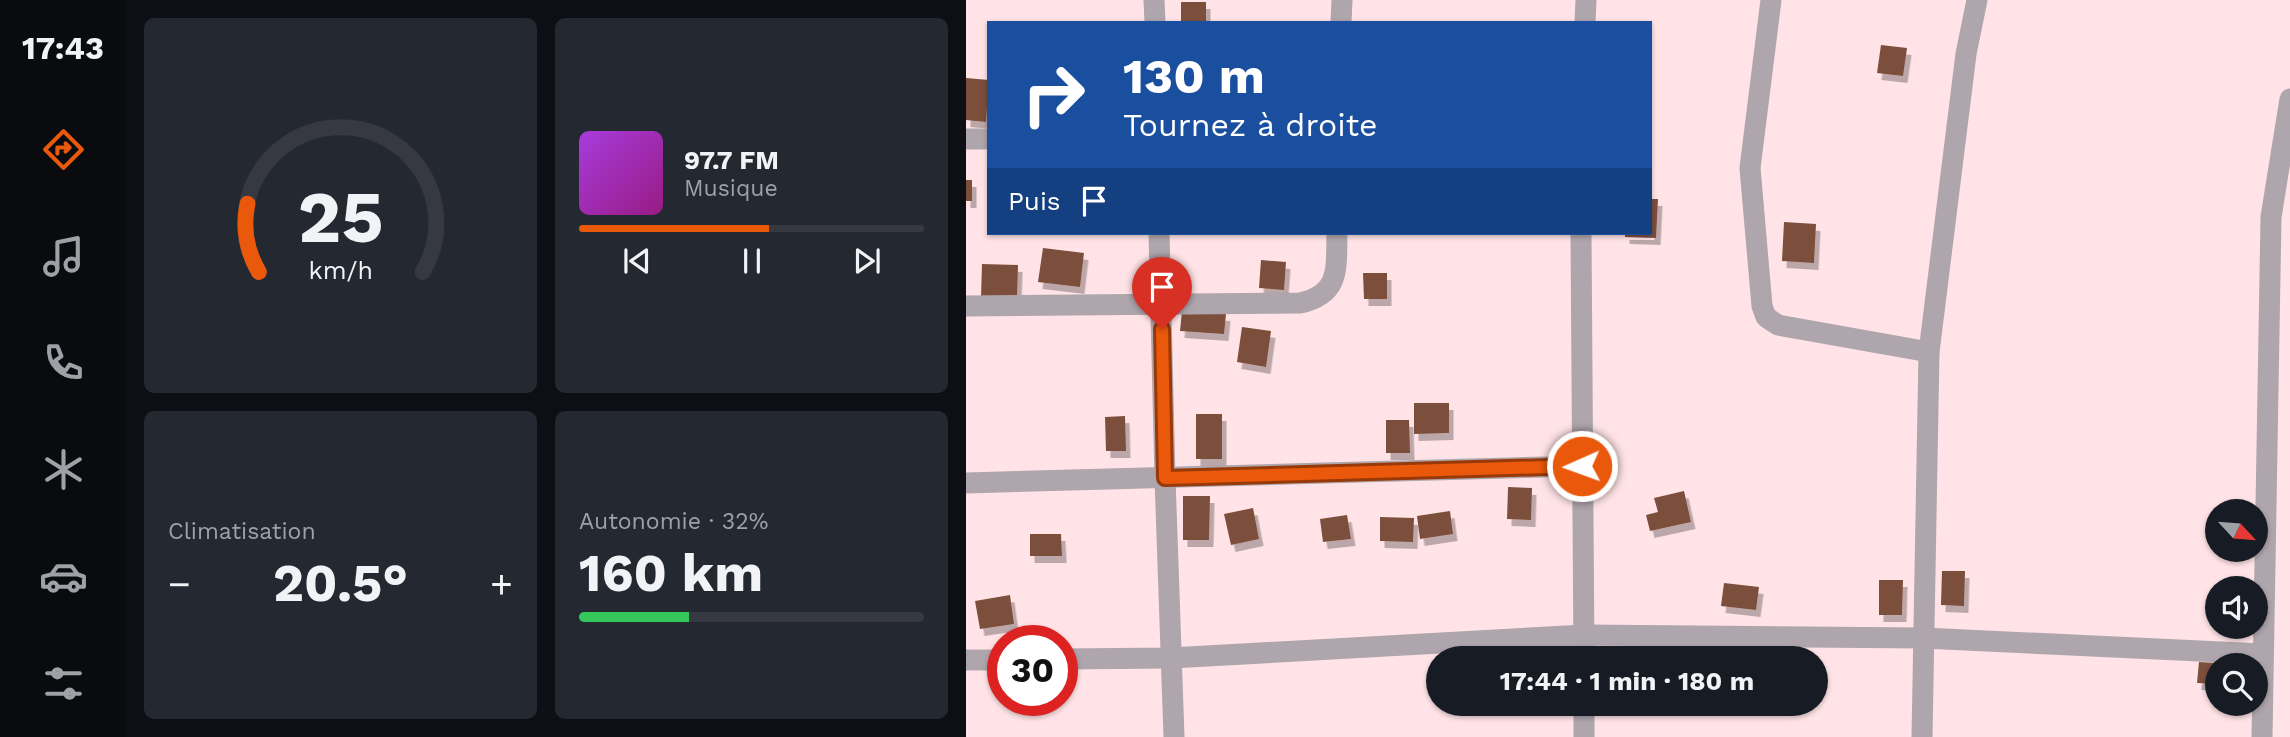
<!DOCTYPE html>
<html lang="fr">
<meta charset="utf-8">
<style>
:root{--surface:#171b24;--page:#242831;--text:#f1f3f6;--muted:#9ea1a6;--line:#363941;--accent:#ea580c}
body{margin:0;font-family:"Work Sans",sans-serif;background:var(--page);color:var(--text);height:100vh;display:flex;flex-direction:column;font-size:26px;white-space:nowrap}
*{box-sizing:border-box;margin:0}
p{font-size:23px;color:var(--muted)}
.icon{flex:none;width:38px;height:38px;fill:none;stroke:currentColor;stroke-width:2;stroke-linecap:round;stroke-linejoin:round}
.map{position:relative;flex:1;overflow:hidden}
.panel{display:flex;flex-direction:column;gap:18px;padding:18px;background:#0d0f14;width:840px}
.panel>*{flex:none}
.banner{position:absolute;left:21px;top:21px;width:665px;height:214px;border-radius:0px;box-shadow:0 2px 5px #0004;background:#1a4fa0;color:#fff;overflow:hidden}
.needle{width:46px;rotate:116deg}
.tools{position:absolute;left:1239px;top:499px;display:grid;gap:14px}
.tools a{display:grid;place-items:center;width:63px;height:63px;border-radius:50%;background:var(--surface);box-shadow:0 2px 5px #0004;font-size:35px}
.speed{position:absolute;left:21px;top:625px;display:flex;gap:14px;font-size:35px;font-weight:700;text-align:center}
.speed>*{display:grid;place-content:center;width:91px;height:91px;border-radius:50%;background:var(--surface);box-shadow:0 2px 5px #0004;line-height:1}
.speed .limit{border:10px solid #d22;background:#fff;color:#111}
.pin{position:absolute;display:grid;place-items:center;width:60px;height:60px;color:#fff;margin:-72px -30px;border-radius:50% 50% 50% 0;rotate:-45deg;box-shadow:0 0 7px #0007}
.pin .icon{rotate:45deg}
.me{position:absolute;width:77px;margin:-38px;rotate:268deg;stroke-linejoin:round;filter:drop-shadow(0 0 5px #0008)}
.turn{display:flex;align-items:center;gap:24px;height:147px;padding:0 21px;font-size:32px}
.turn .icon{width:91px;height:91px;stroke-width:2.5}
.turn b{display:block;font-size:49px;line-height:60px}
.then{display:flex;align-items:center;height:66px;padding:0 21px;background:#0003;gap:14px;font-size:26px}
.big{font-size:52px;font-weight:700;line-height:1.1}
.panel .card{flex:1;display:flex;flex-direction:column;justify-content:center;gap:10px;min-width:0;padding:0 24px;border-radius:10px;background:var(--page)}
.panel .dial{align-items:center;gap:0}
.dial svg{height:182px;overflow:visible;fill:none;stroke:var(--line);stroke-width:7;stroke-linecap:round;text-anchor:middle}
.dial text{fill:var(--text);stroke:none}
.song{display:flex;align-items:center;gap:21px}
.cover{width:84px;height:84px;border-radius:10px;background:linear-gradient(135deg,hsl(280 70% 55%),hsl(310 70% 35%))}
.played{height:7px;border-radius:4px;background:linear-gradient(90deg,var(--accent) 55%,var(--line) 55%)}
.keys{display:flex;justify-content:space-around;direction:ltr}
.heat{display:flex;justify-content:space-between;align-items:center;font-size:38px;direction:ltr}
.charge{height:10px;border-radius:5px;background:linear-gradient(90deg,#34c759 32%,var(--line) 0)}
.panel .tiles{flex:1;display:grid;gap:18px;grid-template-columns:repeat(2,1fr)}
.trip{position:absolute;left:460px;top:646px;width:402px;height:70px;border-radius:35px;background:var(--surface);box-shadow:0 2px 5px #0004;font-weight:700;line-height:70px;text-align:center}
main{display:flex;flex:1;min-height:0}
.tab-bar{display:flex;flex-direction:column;width:126px;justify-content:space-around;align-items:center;background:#090b0e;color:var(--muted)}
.tab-bar .icon{width:49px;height:49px}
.tab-bar .selected{color:var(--accent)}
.tab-bar b{font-size:32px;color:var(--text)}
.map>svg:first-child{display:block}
.building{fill:#7c4f3c;filter:url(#shadow)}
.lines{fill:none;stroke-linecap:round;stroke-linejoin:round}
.minor{stroke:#afa5ac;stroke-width:21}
.route-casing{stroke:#983908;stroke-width:18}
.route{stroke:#ea580c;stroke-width:12}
</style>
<main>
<nav class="tab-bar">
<b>17:43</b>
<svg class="icon selected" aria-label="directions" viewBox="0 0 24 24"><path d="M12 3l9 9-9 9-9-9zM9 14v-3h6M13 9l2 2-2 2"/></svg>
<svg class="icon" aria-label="music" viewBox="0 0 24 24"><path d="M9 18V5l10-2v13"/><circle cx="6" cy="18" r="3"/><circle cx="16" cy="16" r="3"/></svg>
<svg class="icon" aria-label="phone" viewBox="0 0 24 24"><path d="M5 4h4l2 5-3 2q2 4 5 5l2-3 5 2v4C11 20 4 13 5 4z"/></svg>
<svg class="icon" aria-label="climate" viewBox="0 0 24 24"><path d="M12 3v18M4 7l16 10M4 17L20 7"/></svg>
<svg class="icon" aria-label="car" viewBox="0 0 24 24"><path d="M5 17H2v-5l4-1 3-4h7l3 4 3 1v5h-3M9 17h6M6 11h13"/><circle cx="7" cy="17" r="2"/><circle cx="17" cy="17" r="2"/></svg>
<svg class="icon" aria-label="filters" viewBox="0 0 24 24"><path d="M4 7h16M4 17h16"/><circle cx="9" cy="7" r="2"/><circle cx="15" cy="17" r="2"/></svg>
</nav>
<section class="panel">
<div class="tiles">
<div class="card dial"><svg viewBox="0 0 100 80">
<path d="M14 69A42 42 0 1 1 86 69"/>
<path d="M14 69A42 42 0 0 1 9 39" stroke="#ea580c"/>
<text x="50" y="56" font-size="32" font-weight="700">25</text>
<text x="50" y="72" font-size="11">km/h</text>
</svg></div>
<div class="card">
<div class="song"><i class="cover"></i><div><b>97.7 FM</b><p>Musique</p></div></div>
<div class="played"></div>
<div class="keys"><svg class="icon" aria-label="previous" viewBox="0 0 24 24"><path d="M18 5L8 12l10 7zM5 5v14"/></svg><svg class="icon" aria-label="pause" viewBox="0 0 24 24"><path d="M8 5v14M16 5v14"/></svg><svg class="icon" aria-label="next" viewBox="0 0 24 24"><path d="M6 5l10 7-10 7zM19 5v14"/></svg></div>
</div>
<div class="card"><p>Climatisation</p>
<div class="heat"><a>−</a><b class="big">20.5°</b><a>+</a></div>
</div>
<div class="card"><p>Autonomie · 32%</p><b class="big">160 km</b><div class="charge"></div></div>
</div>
</section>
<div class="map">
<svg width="1324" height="737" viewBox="0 0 1324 737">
<defs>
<filter id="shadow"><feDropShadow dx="4.5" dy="7" stdDeviation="0" flood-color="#0004"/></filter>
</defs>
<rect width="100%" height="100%" fill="#ffe3e6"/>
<g class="building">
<rect x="215" y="2" width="25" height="21"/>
<path d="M 915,45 L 941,48 L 937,76 L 911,73 Z"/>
<path d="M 0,78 L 23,80 L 20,122 L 0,120 Z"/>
<rect x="0" y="180" width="6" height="21"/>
<path d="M 684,199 L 692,199 L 690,238 L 659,237 L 659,233 L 684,233 Z"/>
<path d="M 818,222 L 850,224 L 848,263 L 816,261 Z"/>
<path d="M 77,248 L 118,253 L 114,287 L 72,282 Z"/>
<path d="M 295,260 L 320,262 L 318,290 L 293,288 Z"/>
<path d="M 16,264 L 52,265 L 51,297 L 15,296 Z"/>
<path d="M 397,273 L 421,273 L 421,299 L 398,299 Z"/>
<path d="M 216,311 L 260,314 L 258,334 L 214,331 Z"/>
<path d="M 276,327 L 305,331 L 300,367 L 271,362 Z"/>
<path d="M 448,403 L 483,403 L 483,433 L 448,434 Z"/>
<rect x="230" y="414" width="26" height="45"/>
<path d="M 159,416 L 160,451 L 140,451 L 139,417 Z"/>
<path d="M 420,420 L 443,420 L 444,453 L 420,453 Z"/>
<path d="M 542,487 L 566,488 L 565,520 L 541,519 Z"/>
<path d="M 718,491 L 725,522 L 684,531 L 680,515 L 692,512 L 688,498 Z"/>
<path d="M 217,496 L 244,496 L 243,540 L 217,540 Z"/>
<path d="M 287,508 L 293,539 L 265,545 L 258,514 Z"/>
<path d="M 484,511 L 487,534 L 454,539 L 451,516 Z"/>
<path d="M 381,515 L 385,539 L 357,542 L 354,519 Z"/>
<path d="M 414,517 L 448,518 L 447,542 L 414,541 Z"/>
<path d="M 64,534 L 95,534 L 96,556 L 64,556 Z"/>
<path d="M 976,571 L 999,571 L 998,606 L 975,605 Z"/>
<path d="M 913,580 L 937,580 L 936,615 L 913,615 Z"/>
<path d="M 758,583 L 793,587 L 790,610 L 755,606 Z"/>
<path d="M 44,595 L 48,624 L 14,629 L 9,601 Z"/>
<path d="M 1233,662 L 1251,663 L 1251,684 L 1231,683 Z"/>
</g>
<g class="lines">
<g class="minor">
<path d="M 188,0 L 189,23"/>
<path d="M 805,0 L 784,168 L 796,306 L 800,317 L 812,325 L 963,352"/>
<path d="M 375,23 L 376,0"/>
<path d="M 619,23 L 620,0"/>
<path d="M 0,139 L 23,139"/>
<path d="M 193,233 L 199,478 L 208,737"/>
<path d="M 615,233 L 618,658"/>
<path d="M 0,306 L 334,303 C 375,294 370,268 371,233"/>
<path d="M 0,483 L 616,466"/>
<path d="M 96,659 L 205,658 L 618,635 L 957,638 L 1297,654"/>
<path d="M 0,660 L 37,660"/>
<path d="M 618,704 L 618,737"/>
<path d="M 956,737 L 963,352 L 1000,54 L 1011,0"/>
<path d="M 1296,737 L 1305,217 L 1324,99"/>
</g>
</g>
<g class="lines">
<defs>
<path id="route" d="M 196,329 L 199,478 L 616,466"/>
</defs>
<use href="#route" class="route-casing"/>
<use href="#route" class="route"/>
</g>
</svg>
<div class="tools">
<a><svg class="needle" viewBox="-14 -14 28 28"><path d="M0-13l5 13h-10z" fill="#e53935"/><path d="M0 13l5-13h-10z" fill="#9ea1a6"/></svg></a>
<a><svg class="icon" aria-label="sound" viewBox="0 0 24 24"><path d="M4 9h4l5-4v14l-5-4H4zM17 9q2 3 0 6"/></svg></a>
<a><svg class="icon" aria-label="search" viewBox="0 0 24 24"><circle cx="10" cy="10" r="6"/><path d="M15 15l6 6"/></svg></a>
</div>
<div class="speed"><div class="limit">30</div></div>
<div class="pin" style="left:196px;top:329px;background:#d93025"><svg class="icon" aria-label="arrive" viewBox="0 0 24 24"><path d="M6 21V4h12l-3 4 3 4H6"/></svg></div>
<svg class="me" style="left:616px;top:466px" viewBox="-20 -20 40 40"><circle r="17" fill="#ea580c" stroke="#fff" stroke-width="3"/><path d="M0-11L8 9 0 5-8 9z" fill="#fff"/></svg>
<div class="trip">17:44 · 1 min · 180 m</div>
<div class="banner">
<div class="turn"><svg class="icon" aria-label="right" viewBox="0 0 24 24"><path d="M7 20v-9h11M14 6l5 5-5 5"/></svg><div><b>130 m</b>Tournez à droite</div></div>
<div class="then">Puis<svg class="icon" aria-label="arrive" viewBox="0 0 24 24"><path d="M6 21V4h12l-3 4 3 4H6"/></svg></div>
</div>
</div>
</main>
